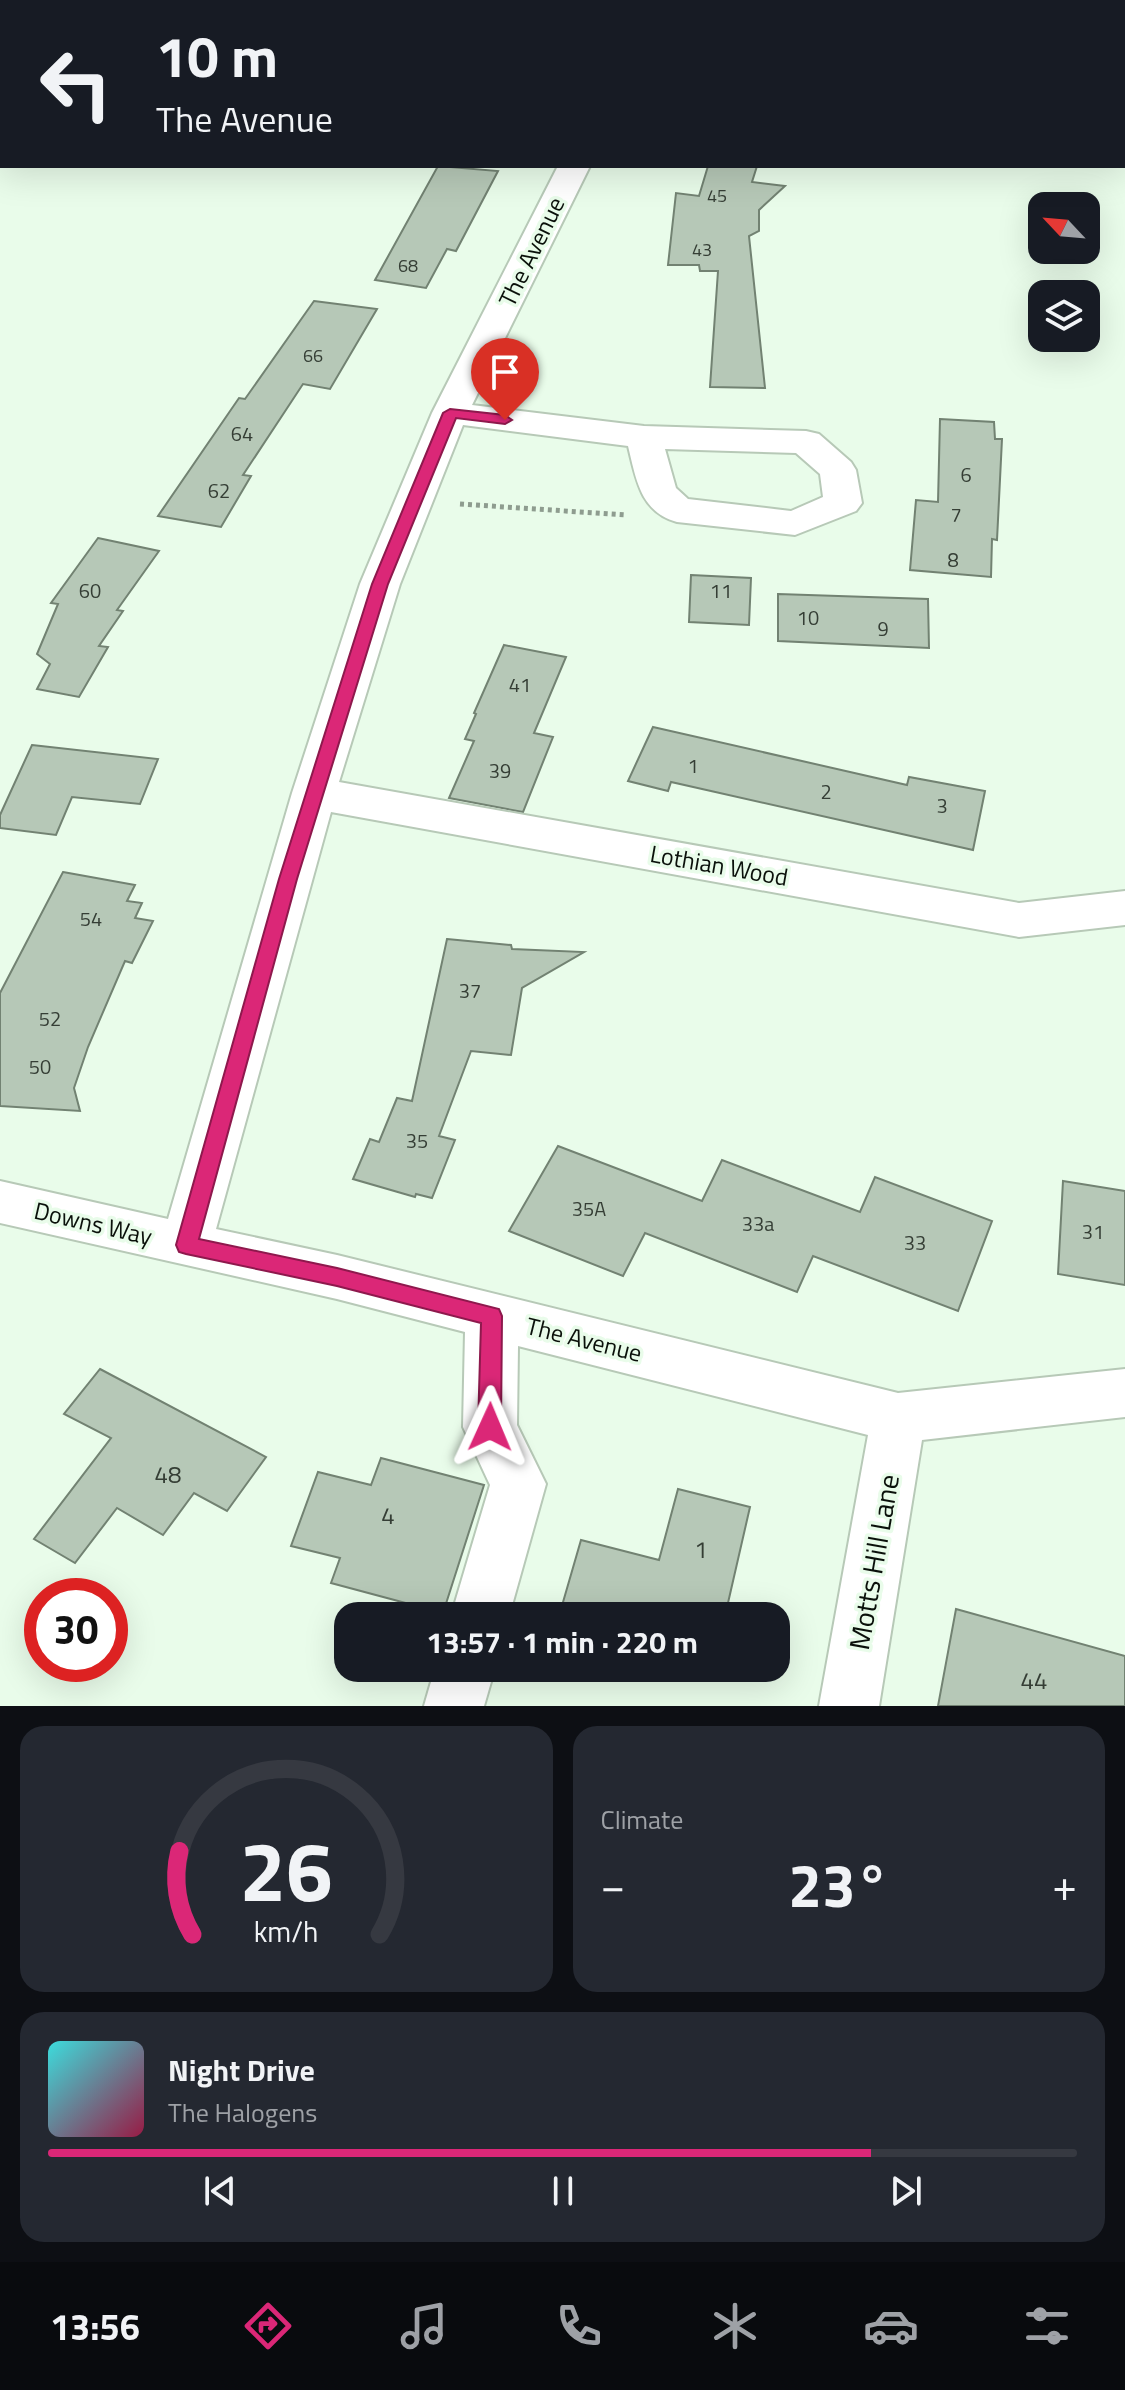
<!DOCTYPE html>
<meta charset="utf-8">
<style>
:root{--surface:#171b24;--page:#242831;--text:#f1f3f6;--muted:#9ea1a6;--line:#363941;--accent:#db2777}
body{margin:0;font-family:"Titillium Web",sans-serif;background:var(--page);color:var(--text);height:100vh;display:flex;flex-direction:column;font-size:30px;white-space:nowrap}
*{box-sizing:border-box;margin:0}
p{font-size:26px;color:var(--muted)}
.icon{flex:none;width:44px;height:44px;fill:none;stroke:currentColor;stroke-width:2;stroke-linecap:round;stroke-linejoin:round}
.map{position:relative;height:1706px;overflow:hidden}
.panel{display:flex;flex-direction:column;gap:20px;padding:20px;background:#0d0f14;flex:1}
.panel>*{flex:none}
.guide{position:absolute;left:0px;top:0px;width:1126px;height:168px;box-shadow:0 8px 32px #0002;background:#171b24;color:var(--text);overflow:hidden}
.needle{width:52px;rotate:296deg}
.tools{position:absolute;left:1028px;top:192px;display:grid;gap:16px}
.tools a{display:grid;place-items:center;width:72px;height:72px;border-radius:16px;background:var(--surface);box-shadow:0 8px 32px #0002;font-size:40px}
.speed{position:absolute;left:24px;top:1578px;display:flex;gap:16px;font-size:40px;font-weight:700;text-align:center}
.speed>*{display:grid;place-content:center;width:104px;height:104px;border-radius:50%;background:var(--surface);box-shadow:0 8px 32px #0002;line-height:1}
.speed .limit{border:12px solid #d22;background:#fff;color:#111}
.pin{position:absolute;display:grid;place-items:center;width:68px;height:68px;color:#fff;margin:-82px -34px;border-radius:50% 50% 50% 0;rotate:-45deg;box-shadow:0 0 8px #0007}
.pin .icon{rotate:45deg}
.me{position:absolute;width:88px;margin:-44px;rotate:1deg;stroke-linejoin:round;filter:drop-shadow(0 0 6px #0008)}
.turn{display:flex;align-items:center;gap:28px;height:168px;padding:0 24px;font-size:36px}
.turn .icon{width:104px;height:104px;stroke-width:2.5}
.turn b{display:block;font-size:56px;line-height:68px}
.big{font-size:60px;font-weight:700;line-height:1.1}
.panel .card{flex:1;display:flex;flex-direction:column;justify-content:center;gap:12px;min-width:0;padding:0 28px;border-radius:24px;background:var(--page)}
.panel .dial{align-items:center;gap:0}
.dial svg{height:208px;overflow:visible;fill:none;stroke:var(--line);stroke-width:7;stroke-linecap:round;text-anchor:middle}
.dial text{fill:var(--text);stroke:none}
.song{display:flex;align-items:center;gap:24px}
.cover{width:96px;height:96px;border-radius:12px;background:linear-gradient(135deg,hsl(180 70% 55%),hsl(340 70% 35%))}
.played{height:8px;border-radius:4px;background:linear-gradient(90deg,var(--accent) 80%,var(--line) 80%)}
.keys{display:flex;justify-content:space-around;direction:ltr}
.heat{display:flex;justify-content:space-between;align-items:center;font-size:44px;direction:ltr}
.panel .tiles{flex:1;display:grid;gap:20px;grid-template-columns:1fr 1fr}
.card:last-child{grid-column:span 2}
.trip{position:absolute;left:334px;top:1602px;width:456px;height:80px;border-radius:24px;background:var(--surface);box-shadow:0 8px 32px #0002;font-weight:700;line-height:80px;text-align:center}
.dock{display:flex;height:128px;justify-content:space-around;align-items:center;background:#090b0e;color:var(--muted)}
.dock .icon{width:56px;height:56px}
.dock .on{color:var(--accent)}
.dock b{font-size:36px;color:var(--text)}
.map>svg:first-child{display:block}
.building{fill:#b6c8b7;stroke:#728272;stroke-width:2}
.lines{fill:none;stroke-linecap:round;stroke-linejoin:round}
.minor-casing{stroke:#b7c9b7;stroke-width:4}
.path{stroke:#8e9c8f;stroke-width:5;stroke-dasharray:4 4;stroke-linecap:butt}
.minor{fill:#fff;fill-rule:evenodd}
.route{fill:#db2777;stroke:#8e194d;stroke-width:2}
.labels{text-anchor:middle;stroke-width:7;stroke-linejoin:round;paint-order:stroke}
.far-number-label{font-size:18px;fill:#353e35}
.number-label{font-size:20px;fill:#353e35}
.street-label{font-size:24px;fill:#0a100a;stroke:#e9fcea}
.near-number-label{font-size:24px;fill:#353e35}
.near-street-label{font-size:28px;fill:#0a100a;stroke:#e9fcea}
</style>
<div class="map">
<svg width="1125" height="1706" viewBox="0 0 1125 1706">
<rect width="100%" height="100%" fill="#e9fcea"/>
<g class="building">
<path d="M 438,166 L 498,171 L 456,251 L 447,249 L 426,288 L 375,280 Z"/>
<path d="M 708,166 L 757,166 L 752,182 L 785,186 L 759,210 L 759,231 L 749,236 L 765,388 L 710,387 L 718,271 L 700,271 L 699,265 L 668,265 L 676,193 L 699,196 Z"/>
<path d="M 314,301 L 377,309 L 330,389 L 303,384 L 243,475 L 251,476 L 221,527 L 158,516 L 239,398 L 245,399 Z"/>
<path d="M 940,419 L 994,422 L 995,439 L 1002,439 L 997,540 L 992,539 L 991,577 L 910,570 L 916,500 L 938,502 Z"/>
<path d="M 98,538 L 159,551 L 117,610 L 123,611 L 99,646 L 108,647 L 79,697 L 37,689 L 50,664 L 37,654 L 58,604 L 51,603 Z"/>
<path d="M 691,575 L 751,578 L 749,625 L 689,622 Z"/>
<path d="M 778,594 L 928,599 L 929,648 L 778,641 Z"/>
<path d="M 504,645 L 566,657 L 534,733 L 553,737 L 523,812 L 449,798 L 474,741 L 465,739 L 476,714 L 474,713 Z"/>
<path d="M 653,727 L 907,785 L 909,777 L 985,791 L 973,850 L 671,782 L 668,791 L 628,781 Z"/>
<path d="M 32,745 L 158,759 L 140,804 L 72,797 L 56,835 L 0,828 L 0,815 Z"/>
<path d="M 63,872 L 135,885 L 127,901 L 142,903 L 135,918 L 153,921 L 132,963 L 125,961 L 88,1047 L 74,1088 L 80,1111 L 0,1106 L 0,993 Z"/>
<path d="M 447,939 L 511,945 L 512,949 L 584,952 L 522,988 L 511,1055 L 471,1051 L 439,1136 L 455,1140 L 432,1198 L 416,1194 L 415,1197 L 353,1179 L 370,1139 L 379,1142 L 397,1098 L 412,1101 Z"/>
<path d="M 558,1146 L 702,1201 L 722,1160 L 860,1212 L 875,1177 L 992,1221 L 958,1311 L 813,1256 L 797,1292 L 645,1233 L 623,1276 L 509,1231 Z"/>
<path d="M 1063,1181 L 1125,1191 L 1125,1285 L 1058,1274 Z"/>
<path d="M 100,1369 L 266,1457 L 227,1511 L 194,1493 L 163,1535 L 117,1508 L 75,1563 L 34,1539 L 111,1438 L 64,1414 Z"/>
<path d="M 381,1458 L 484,1485 L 443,1613 L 331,1583 L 340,1558 L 291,1546 L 318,1472 L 371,1485 Z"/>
<path d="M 678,1489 L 750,1507 L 725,1616 L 559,1616 L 581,1540 L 659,1560 Z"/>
<path d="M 956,1609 L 1125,1656 L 1125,1706 L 938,1706 Z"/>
</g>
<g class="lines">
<defs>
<g id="minor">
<path d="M 0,0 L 87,0 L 88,2 L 2,3 Z"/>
<path d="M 644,0 L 673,0 L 643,2 Z"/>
<path d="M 558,166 L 590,166 L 472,405 L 644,426 L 806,431 L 819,434 L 851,462 L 856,470 L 862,503 L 856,511 L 795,535 L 677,522 C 640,512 636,478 628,446 L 463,425 L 400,584 L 339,782 L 1019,903 L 1125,891 L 1125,925 L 1019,937 L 331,812 L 216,1229 L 337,1255 L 898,1393 L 1125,1369 L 1125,1417 L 922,1440 L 879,1706 L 819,1706 L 868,1435 L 518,1346 L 517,1425 L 546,1484 L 509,1616 L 451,1616 L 490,1485 L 463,1427 L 465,1332 L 337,1299 L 0,1223 L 0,1181 L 168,1219 L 292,793 L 360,584 L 432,413 ZM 665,449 L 796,453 L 820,474 L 823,497 L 791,511 L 688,499 L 676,488 Z"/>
<path d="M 435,1668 L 495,1668 L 484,1706 L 424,1706 Z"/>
</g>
</defs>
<use href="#minor" class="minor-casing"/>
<path class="path" d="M 460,504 L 626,515"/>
<use href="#minor" class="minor"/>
</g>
<path class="route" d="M 450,409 L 505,415 L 512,420 L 505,424 L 456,418 L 388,584 L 297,879 L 199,1239 L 337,1268 L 499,1309 L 502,1316 L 501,1427 L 498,1435 L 490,1438 L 482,1435 L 478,1427 L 481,1323 L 337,1286 L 186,1254 L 179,1252 L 176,1245 L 279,879 L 372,584 L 443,413 Z"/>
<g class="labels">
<g class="far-number-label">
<text x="717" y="202">45</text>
<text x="702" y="256">43</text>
<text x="408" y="272">68</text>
<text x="313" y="362">66</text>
</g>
<g class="number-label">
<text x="242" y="441">64</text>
<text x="966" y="482">6</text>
<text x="219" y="498">62</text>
<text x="956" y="522">7</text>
<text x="953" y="567">8</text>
<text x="90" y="598">60</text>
<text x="721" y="598">11</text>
<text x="808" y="625">10</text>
<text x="883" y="636">9</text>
<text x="520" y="692">41</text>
<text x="693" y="773">1</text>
<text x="500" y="778">39</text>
<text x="826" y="799">2</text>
<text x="942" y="813">3</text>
<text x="91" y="926">54</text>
<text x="470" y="998">37</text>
<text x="50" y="1026">52</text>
<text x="40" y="1074">50</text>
<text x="417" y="1148">35</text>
<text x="589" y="1216">35A</text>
<text x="758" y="1231">33a</text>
<text x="1093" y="1239">31</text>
<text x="915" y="1250">33</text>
</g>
<g class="street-label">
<text transform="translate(532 252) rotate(-64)" y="8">The Avenue</text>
<text transform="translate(719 866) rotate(10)" y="8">Lothian Wood</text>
<text transform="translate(93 1224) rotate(13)" y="8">Downs Way</text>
<text transform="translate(584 1340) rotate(14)" y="8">The Avenue</text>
</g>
<g class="near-number-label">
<text x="168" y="1483">48</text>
<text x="388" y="1524">4</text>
<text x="701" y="1558">1</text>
<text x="1034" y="1689">44</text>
</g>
<g class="near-street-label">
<text transform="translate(874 1562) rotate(-80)" y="10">Motts Hill Lane</text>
</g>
</g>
</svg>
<div class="tools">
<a><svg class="needle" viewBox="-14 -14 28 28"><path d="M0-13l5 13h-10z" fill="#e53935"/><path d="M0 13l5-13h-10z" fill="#9ea1a6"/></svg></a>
<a><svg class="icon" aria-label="layers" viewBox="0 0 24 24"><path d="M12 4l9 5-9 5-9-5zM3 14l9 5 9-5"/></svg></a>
</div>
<div class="speed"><div class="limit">30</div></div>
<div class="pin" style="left:505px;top:420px;background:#d93025"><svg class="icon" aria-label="arrive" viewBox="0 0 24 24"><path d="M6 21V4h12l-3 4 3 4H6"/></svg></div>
<svg class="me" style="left:490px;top:1427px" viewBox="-20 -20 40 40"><path d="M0-17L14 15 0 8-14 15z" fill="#db2777" stroke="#fff" stroke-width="4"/></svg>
<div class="trip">13:57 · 1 min · 220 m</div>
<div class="guide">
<div class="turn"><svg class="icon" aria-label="left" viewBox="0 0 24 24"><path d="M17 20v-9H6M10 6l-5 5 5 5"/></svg><div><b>10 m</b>The Avenue</div></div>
</div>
</div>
<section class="panel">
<div class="tiles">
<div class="card dial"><svg viewBox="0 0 100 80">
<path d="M14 69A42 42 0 1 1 86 69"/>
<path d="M14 69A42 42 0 0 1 9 37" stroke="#db2777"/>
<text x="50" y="56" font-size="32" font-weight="700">26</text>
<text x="50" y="72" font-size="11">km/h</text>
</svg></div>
<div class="card"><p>Climate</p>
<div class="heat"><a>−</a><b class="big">23°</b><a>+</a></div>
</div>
<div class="card">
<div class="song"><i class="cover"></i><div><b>Night Drive</b><p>The Halogens</p></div></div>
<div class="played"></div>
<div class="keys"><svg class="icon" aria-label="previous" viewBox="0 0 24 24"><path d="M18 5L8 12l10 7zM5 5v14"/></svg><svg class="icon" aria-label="pause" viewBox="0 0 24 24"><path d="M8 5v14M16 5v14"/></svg><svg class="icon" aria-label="next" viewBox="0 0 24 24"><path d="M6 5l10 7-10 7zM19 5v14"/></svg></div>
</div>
</div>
</section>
<nav class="dock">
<b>13:56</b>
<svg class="icon on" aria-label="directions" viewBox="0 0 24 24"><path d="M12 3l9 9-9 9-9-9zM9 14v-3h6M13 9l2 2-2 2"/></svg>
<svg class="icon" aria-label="music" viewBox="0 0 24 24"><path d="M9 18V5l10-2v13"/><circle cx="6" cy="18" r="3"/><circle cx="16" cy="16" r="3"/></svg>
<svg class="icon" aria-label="phone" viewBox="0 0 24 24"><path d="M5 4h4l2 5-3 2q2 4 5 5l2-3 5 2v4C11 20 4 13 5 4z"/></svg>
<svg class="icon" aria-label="climate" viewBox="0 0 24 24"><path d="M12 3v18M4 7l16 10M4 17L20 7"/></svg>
<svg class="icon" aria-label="car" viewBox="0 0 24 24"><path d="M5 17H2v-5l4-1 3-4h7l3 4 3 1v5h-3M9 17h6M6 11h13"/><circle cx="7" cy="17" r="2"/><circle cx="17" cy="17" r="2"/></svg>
<svg class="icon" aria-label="filters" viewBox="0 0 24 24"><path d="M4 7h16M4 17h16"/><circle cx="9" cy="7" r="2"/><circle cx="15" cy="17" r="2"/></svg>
</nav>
